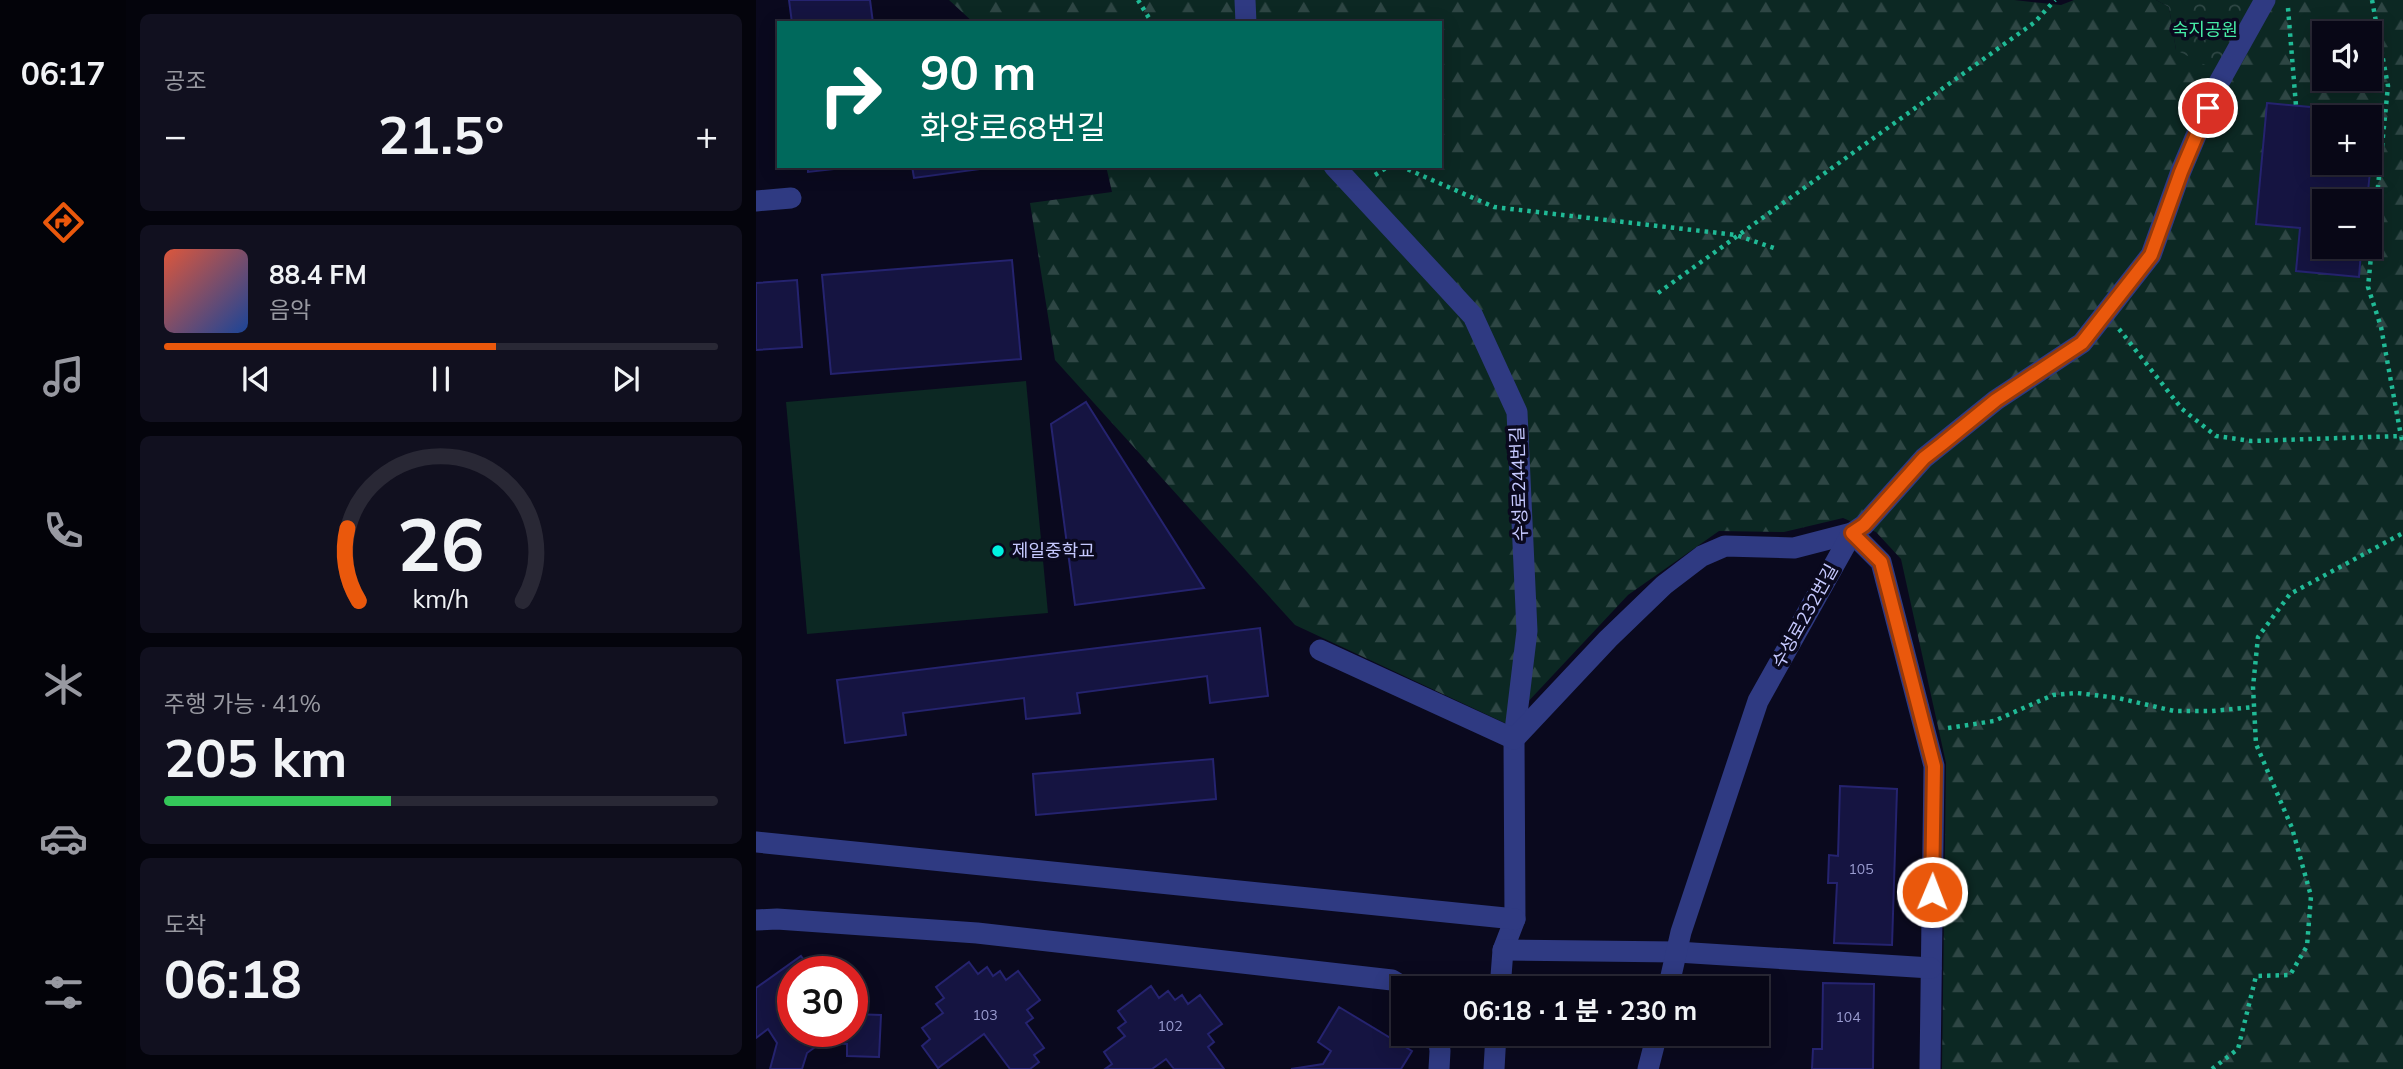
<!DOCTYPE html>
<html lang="ko">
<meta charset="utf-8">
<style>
:root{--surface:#080716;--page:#11101f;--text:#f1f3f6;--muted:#9899a1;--line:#292835;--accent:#ea580c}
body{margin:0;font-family:Mulish,"Noto Sans KR",sans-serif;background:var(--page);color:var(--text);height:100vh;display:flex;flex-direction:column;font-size:26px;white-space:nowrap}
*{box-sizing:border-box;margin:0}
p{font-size:23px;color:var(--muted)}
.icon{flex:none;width:38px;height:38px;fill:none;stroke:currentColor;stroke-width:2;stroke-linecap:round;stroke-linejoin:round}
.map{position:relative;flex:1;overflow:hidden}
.details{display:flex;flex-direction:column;gap:14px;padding:14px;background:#04040c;width:630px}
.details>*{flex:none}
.guide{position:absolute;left:21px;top:21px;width:665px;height:147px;border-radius:0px;box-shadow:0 4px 18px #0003,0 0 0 2px var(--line);background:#00695c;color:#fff;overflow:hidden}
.fabs{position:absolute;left:1556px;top:21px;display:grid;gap:14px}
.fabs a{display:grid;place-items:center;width:70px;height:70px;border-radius:0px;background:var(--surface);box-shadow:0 4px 18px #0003,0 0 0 2px var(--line);font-size:35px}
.speed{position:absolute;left:21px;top:956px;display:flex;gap:14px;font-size:35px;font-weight:700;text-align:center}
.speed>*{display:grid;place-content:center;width:91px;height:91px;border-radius:50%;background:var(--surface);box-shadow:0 4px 18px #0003,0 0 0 2px var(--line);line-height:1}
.speed .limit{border:10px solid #d22;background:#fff;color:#111}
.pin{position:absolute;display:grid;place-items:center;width:60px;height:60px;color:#fff;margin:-30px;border:4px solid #fff;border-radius:50%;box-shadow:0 2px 7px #0007}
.me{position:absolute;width:77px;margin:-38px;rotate:1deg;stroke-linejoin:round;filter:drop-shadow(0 0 5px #0008)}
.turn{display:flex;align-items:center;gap:24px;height:147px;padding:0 28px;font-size:32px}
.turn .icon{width:91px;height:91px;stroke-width:2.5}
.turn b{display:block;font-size:49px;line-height:60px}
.big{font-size:52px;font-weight:700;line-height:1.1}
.details .widget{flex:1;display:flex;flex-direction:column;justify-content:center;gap:10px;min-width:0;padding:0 24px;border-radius:10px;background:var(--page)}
.details .dial{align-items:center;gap:0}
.dial svg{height:182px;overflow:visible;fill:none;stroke:var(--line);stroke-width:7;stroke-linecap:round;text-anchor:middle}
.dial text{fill:var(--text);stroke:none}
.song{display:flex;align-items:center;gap:21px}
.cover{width:84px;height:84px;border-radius:10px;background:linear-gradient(135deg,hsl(10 70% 55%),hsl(220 70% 35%))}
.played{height:7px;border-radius:4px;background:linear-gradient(90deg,var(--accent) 60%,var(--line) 60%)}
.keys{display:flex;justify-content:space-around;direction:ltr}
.heat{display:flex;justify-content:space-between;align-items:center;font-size:38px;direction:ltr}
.charge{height:10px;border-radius:5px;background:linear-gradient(90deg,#34c759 41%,var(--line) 0)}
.trip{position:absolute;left:635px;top:976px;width:378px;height:70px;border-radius:0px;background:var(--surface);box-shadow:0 4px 18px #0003,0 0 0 2px var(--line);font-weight:700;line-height:70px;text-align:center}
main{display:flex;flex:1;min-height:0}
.tab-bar{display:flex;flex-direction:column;width:126px;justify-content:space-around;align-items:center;background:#030309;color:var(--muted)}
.tab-bar .icon{width:49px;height:49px}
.tab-bar .selected{color:var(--accent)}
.tab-bar b{font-size:32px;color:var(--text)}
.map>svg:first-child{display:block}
.grass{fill:#0c2823}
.forest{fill:url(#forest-firs);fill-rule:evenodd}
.park{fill:url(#park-crowns)}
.building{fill:#151441;stroke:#25236f;stroke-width:2;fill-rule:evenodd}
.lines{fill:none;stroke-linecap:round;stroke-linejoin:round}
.path{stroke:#20ba96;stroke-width:4.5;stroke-dasharray:3.5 5;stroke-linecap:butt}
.minor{stroke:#2f3a82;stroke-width:21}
.route-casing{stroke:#983908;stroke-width:18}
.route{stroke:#ea580c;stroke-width:12}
.poi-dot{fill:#00f1e1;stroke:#0a091e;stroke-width:2.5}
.labels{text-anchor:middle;stroke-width:7;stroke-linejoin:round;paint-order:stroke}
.number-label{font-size:14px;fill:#9a9cd0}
.park-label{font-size:18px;fill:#46eba6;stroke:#0a091e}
.street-label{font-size:18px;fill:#c6c9ff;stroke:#0a091e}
.poi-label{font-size:18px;fill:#c6c9ff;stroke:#0a091e;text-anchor:start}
</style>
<main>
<nav class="tab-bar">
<b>06:17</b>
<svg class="icon selected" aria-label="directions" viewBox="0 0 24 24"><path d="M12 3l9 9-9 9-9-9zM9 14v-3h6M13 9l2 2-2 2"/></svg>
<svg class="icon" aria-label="music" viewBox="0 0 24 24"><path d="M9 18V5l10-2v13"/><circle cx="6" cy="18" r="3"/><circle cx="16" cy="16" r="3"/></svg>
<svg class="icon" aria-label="phone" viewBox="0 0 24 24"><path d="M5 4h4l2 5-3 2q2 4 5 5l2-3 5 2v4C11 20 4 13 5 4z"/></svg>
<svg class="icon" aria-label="climate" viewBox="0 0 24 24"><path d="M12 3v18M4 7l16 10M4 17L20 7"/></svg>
<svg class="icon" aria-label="car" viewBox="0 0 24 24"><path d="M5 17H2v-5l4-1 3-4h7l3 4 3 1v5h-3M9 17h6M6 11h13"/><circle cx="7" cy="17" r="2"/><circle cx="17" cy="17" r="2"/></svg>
<svg class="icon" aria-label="filters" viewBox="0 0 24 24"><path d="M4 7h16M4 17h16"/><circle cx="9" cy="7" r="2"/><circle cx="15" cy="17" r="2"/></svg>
</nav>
<section class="details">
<div class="widget"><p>공조</p>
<div class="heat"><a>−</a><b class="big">21.5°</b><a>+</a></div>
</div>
<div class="widget">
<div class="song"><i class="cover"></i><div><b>88.4 FM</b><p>음악</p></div></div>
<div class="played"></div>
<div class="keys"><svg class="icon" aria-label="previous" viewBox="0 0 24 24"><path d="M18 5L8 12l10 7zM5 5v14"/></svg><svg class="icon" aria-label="pause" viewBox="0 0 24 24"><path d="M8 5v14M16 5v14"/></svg><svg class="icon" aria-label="next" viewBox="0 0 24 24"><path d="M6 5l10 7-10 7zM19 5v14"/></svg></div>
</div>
<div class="widget dial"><svg viewBox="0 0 100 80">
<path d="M14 69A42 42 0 1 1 86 69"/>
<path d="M14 69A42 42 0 0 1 9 37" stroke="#ea580c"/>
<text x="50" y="56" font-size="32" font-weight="700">26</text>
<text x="50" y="72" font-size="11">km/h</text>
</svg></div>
<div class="widget"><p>주행 가능 · 41%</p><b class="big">205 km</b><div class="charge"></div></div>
<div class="widget"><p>도착</p><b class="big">06:18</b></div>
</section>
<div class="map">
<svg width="1647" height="1069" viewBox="0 0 1647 1069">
<defs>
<pattern id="forest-firs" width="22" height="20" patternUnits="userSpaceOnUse" patternTransform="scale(1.75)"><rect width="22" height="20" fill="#0c2823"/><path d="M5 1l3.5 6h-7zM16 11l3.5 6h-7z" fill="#2e4644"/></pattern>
<pattern id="park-crowns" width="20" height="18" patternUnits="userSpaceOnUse" patternTransform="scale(1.75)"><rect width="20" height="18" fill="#0c2823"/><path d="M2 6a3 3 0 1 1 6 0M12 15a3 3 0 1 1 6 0" fill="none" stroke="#2e4644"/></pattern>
</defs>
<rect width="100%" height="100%" fill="#0a091e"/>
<path class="grass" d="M 270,381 L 292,613 L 51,634 L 30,402 Z"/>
<path class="forest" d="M 193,0 L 1258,0 L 1305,5 L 1318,0 L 1400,0 L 1413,7 L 1420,50 L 1503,0 L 1647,0 L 1647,1069 L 1186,1069 L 1190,763 L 1145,559 L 1120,532 L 1087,518 L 1028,532 L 963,531 L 872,595 L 751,724 L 539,625 L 299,360 L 274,203 L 356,192 L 350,166 L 684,166 L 684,23 L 218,23 ZM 1568,33 L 1614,33 L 1614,79 L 1568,79 ZM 1568,117 L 1614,117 L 1614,163 L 1568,163 ZM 1568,201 L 1614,201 L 1614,247 L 1568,247 Z"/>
<path class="park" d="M 1400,0 L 1503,0 L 1463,72 L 1420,50 L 1413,7 Z"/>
<g class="building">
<path d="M 33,0 L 114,0 L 117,23 L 36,23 Z"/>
<path d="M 1511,103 L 1620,113 L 1611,201 L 1568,201 L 1568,247 L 1594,247 L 1593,251 L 1605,252 L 1603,277 L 1540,271 L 1544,228 L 1500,224 ZM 1568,117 L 1614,117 L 1614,163 L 1568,163 Z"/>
<path d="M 52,166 L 105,166 L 52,172 Z"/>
<path d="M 156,166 L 246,166 L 158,178 Z"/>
<path d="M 256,260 L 265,359 L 75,374 L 66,275 Z"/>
<path d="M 41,280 L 46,347 L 0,350 L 0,283 Z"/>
<path d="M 330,402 L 448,588 L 319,605 L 295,424 Z"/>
<path d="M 504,628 L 512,696 L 454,703 L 451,676 L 321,693 L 324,713 L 270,719 L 268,698 L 147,713 L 150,735 L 89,743 L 81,680 Z"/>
<path d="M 457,759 L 460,799 L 280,815 L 277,774 Z"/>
<path d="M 1084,786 L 1141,789 L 1136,945 L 1078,943 L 1081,883 L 1072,883 L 1073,855 L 1082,856 Z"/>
<path d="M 45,956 L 56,971 L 37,971 L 37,1031 L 96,1031 L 96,1014 L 125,1015 L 123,1057 L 91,1056 L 91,1044 L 66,1042 L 51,1053 L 46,1069 L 14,1069 L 21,1043 L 12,1029 L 0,1038 L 0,988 Z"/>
<path d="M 213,962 L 222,974 L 231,967 L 237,976 L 244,971 L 250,980 L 262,971 L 284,1000 L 271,1010 L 277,1018 L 270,1023 L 288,1048 L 278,1055 L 283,1062 L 274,1069 L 254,1069 L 228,1034 L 182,1068 L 166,1046 L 174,1039 L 166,1028 L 187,1013 L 180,1004 L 188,998 L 180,987 Z"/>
<path d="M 1067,983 L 1118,984 L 1117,1069 L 1056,1069 L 1057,1049 L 1066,1049 Z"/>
<path d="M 395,986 L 403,998 L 412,991 L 419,1000 L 426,995 L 432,1004 L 444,995 L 466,1024 L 452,1034 L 458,1042 L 452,1047 L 468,1069 L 418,1069 L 410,1059 L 396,1069 L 349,1069 L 356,1064 L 348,1052 L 369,1036 L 362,1028 L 370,1022 L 362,1011 Z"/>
<path d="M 583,1007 L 656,1051 L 645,1069 L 535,1069 L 567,1064 L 575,1051 L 562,1042 Z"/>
</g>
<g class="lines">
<g class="path">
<path d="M 382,0 L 396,23"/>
<path d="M 1616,0 L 1632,86 L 1612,287 L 1625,327 L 1645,436"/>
<path d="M 1532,8 L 1540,106"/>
<path d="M 644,166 L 738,207 L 980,235 L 1018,248"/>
<path d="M 619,175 L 633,166"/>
<path d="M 902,293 L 1279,22 L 1299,0"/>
<path d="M 1363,329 L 1426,409 L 1460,436 L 1495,441 L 1645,436 L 1647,444"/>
<path d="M 1192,728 L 1238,721 L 1297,695 L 1321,693 L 1362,698 L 1418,711 L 1456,711 L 1498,707"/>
<path d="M 1456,1069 L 1482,1049 L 1500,976 L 1534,975 L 1551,946 L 1555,896 L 1536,828 L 1500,744 L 1497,687 L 1502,637 L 1534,594 L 1647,533"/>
</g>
<g class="minor">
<path d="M 489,0 L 490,23"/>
<path d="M 578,166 L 717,316 L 761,412 L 771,631 L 758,739 L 759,919 L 747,950 L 744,989"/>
<path d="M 0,201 L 35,198"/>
<path d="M 1096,533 L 1125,562 L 1178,766 L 1174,1069"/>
<path d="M 564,650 L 758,739 L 852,639 L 908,585 L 946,556 L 969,546 L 1038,548 L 1096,533 L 1108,525 L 1168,458 L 1240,400 L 1326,343 L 1395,255 L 1425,171 L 1461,86 L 1509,0"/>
<path d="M 0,842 L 759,919"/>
<path d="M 0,920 L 21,919 L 221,933 L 636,980 L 651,989"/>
<path d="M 747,950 L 921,952 L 1175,968"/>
<path d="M 912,989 L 925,932 L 1002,701 L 1096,533"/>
<path d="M 682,1034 L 684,1051 L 683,1069"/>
<path d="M 738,1069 L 740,1034"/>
<path d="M 892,1069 L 901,1034"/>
</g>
</g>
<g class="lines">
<defs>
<path id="route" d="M 1176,892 L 1178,766 L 1125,562 L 1096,533 L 1108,525 L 1168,458 L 1186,444 L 1240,400 L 1326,343 L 1395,255 L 1425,172 L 1452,108"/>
</defs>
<use href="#route" class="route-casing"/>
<use href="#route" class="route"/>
</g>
<circle class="poi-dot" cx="242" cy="551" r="7"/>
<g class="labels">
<g class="number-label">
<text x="1105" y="874">105</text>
<text x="229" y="1020">103</text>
<text x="1092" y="1022">104</text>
<text x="414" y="1031">102</text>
</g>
<g class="park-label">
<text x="1449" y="36">숙지공원</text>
</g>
<g class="street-label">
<text transform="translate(763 484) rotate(-92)" y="6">수성로244번길</text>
<text transform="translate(1049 616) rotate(-61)" y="6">수성로232번길</text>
</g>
<g class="poi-label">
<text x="256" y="557">제일중학교</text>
</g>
</g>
</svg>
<div class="fabs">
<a><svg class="icon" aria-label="sound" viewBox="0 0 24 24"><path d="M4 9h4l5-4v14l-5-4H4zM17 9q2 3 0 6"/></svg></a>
<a>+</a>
<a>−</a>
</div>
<div class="speed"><div class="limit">30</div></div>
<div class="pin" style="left:1452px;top:108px;background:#d93025"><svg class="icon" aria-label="arrive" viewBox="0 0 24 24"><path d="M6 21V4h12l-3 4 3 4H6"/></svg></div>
<svg class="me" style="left:1176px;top:892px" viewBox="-20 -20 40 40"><circle r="17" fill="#ea580c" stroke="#fff" stroke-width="3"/><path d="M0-11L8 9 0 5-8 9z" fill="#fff"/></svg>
<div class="trip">06:18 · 1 분 · 230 m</div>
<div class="guide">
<div class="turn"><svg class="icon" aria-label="right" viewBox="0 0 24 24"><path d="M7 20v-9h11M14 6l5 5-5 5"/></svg><div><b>90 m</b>화양로68번길</div></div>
</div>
</div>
</main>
